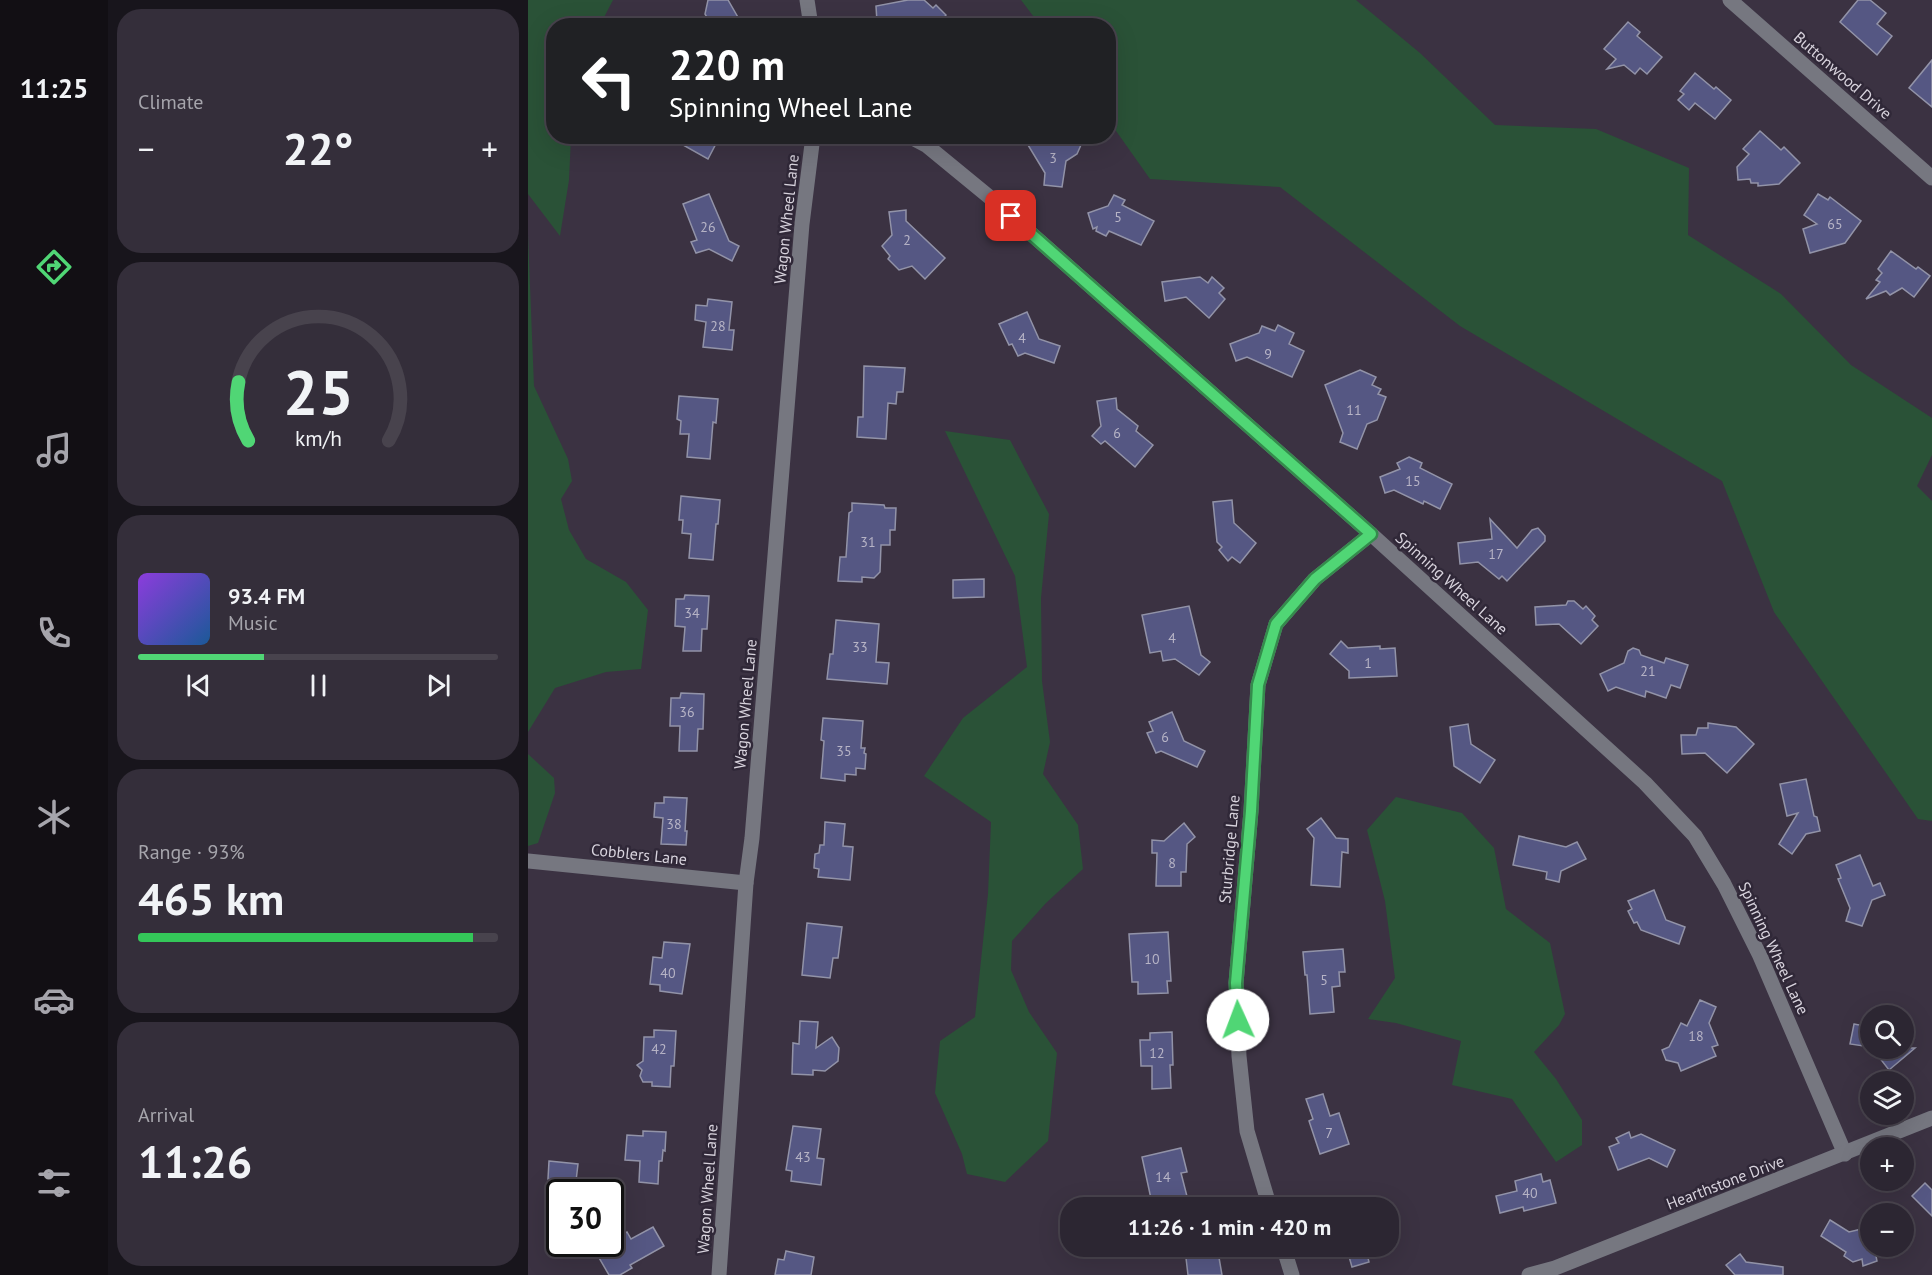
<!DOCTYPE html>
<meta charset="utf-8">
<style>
:root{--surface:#2c2632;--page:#342e3a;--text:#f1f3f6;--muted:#a6a5ac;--line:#48434d;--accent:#50d675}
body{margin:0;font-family:"PT Sans",sans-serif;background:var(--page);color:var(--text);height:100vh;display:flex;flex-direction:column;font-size:22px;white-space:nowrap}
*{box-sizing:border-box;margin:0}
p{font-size:20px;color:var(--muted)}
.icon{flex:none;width:33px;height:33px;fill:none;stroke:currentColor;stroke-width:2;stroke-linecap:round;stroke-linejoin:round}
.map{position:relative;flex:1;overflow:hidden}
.panel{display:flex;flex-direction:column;gap:9px;padding:9px;background:#18151c;width:420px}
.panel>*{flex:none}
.hud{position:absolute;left:18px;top:18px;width:570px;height:126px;border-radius:24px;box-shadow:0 6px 24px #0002,0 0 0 2px var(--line);background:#202124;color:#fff;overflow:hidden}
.fabs{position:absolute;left:1332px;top:1005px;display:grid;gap:12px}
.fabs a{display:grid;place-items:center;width:54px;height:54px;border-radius:50%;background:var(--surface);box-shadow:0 6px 24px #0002,0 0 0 2px var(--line);font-size:30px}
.speed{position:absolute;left:18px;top:1179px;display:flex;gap:12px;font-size:30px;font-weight:700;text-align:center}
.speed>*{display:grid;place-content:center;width:78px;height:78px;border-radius:50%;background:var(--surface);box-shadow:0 6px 24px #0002,0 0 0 2px var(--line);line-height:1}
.speed .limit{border:3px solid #111;border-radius:9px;background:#fff;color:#111}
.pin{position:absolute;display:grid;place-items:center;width:51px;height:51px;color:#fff;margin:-26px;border-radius:12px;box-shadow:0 3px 9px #0006}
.me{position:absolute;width:66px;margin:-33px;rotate:358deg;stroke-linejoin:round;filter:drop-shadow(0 0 4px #0008)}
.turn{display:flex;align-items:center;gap:21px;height:126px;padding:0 24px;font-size:27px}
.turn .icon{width:78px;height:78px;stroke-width:2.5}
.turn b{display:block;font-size:42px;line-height:51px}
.big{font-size:45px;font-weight:600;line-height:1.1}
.panel .card{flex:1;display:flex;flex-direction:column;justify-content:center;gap:9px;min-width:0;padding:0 21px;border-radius:24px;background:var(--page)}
.panel .dial{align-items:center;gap:0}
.dial svg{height:156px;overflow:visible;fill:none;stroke:var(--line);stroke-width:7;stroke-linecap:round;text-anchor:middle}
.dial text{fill:var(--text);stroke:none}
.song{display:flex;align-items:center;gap:18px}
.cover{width:72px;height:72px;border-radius:9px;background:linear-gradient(135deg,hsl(270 70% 55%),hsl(210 70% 35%))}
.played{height:6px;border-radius:3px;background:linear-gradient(90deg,var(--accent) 35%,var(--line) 35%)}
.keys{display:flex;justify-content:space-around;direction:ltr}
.heat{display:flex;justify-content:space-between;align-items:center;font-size:33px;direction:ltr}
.charge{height:9px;border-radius:4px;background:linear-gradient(90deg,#34c759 93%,var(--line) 0)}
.trip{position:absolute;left:532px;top:1197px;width:339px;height:60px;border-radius:24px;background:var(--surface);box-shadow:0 6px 24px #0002,0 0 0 2px var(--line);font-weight:600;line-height:60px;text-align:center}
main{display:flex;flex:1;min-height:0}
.tabs{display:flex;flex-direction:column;width:108px;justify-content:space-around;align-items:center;background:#120f14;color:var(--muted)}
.tabs .icon{width:42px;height:42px}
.tabs .current{color:var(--accent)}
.tabs b{font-size:27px;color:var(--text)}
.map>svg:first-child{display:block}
.green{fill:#2a5237}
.building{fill:#555783;stroke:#9293a8;stroke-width:1.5}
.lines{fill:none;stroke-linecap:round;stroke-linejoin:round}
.minor{stroke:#767780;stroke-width:15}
.route-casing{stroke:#348b4c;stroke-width:15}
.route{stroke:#50d675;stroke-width:10}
.labels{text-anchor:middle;stroke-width:5;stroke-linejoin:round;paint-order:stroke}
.number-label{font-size:14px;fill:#b7b4c6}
.street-label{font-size:16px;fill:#d8d3dd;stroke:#302838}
</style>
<main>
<nav class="tabs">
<b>11:25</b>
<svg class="icon current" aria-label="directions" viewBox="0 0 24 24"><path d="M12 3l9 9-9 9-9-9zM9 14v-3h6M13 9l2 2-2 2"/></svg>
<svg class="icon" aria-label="music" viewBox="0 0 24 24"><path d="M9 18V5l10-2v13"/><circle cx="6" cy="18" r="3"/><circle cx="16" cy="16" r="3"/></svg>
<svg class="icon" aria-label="phone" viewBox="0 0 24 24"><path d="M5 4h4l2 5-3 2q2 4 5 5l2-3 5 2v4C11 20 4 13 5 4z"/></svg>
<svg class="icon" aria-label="climate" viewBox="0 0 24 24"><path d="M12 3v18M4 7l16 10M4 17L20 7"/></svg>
<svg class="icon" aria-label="car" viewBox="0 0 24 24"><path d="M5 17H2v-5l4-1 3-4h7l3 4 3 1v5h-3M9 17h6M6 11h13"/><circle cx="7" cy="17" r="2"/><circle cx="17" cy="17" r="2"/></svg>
<svg class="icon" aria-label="filters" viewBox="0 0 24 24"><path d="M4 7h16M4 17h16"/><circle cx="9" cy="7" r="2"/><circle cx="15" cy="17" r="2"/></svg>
</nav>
<section class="panel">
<div class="card"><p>Climate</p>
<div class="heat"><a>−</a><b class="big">22°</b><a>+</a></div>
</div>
<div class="card dial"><svg viewBox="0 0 100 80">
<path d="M14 69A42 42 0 1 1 86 69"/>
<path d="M14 69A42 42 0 0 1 9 39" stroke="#50d675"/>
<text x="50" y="56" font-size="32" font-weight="700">25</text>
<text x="50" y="72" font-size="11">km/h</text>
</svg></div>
<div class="card">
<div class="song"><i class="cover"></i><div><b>93.4 FM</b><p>Music</p></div></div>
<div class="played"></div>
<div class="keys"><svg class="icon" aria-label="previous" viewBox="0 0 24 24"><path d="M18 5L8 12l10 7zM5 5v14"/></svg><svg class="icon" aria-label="pause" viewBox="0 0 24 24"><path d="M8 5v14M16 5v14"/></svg><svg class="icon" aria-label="next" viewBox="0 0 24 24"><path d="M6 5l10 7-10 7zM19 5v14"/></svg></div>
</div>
<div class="card"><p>Range · 93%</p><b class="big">465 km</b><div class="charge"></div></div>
<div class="card"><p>Arrival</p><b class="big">11:26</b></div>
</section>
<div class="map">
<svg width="1404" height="1275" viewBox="0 0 1404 1275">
<rect width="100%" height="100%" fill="#3b3242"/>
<g class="green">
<path d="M 0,0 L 85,0 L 72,25 L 26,26 L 26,136 L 43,137 L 41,180 L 32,236 L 0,194 Z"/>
<path d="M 493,0 L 828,0 L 892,53 L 967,125 L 1068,129 L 1161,168 L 1160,235 L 1253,294 L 1323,365 L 1404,418 L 1404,455 L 1389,486 L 1404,501 L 1404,821 L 1390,819 L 1246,612 L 1194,481 L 932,326 L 752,187 L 622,179 L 581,121 L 580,26 L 512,25 Z"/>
<path d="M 0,235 L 6,386 L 40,459 L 44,481 L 33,499 L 41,530 L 58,559 L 98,582 L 120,610 L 113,669 L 78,672 L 27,688 L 0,732 Z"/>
<path d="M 417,431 L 482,440 L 521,514 L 513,598 L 514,681 L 522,742 L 515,774 L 550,825 L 555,869 L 518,903 L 484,941 L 483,970 L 501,1012 L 529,1053 L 520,1141 L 477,1182 L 439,1174 L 434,1154 L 407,1093 L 412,1041 L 447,1017 L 460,894 L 463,822 L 396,776 L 435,718 L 499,667 L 487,576 Z"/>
<path d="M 0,754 L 26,778 L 27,793 L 10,843 L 0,846 Z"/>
<path d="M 868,797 L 934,813 L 966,848 L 978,909 L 1022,943 L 1037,1014 L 1031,1025 L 1006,1052 L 1028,1079 L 1054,1120 L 1054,1145 L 1028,1162 L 984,1099 L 924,1085 L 933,1041 L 868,1023 L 840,1019 L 867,978 L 857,901 L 839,830 Z"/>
</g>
<g class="building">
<path d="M 180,0 L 200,0 L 215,26 L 184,26 L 177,14 Z"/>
<path d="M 380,0 L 396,0 L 405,8 L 408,5 L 418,15 L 409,26 L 377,26 L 372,21 L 349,22 L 348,6 Z"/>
<path d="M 1330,0 L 1342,0 L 1358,13 L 1349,24 L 1364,36 L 1349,55 L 1312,22 Z"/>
<path d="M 1100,22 L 1112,32 L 1109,36 L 1134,57 L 1119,74 L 1112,68 L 1107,74 L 1096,65 L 1079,69 L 1088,59 L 1076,49 Z"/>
<path d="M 1404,60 L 1404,107 L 1381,88 Z"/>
<path d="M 1167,73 L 1186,89 L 1188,87 L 1203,100 L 1187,119 L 1167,103 L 1161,110 L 1150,100 L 1156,94 L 1152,91 Z"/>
<path d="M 1232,131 L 1253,150 L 1256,147 L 1272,163 L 1251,184 L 1230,186 L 1230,183 L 1223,183 L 1222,179 L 1210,180 L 1209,167 L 1221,154 L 1215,149 Z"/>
<path d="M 160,136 L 192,136 L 180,159 L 155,145 Z"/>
<path d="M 498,136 L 542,136 L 541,140 L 553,145 L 549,154 L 538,161 L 534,187 L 516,185 L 517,173 L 500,145 L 502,144 Z"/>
<path d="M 181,194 L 201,241 L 211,246 L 204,261 L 181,249 L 168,253 L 163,242 L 169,240 L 155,204 Z"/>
<path d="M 1290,194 L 1300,200 L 1302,197 L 1333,221 L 1317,243 L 1282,253 L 1275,229 L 1289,224 L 1276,215 Z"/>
<path d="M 586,195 L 597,200 L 594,205 L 626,221 L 613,245 L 581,231 L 578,236 L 568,231 L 569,227 L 565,229 L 560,213 L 580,206 Z"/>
<path d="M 378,210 L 378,221 L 417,258 L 397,279 L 384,266 L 371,270 L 360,259 L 362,256 L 354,246 L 364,235 L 361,212 Z"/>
<path d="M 1363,251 L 1388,269 L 1390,267 L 1402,276 L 1386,297 L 1374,288 L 1362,295 L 1358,291 L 1338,299 L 1352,282 L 1348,280 L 1354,273 L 1350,269 Z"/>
<path d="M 672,277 L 680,283 L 684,277 L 696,288 L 691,293 L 697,299 L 681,318 L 658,297 L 637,301 L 634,282 Z"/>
<path d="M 180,299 L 204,302 L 201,330 L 206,330 L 204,350 L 175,347 L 178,322 L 167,320 L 168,305 L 179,306 Z"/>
<path d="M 499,312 L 511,339 L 532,346 L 526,363 L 497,353 L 490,356 L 484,344 L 481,345 L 471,324 Z"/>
<path d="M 750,325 L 766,333 L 761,344 L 776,351 L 764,377 L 719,357 L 708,361 L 702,344 L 731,333 L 734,326 L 747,331 Z"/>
<path d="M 336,366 L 377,368 L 375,392 L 369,392 L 368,404 L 360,403 L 358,439 L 329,437 L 330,417 L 335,417 Z"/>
<path d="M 832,370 L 848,377 L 844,385 L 853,389 L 850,394 L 858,397 L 849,420 L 839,424 L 829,449 L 812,442 L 815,433 L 797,385 Z"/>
<path d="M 151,396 L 190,399 L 188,423 L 185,422 L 182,459 L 159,457 L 161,434 L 152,434 L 153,421 L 149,419 Z"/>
<path d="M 588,398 L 589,409 L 610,426 L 608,431 L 625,445 L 607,467 L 577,441 L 573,444 L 564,436 L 573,426 L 569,401 Z"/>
<path d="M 881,457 L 894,463 L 892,468 L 924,484 L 912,509 L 896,501 L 895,504 L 866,490 L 857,493 L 852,477 L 872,469 L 869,463 Z"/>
<path d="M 153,496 L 192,500 L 190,524 L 188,524 L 185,560 L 161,558 L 163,534 L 154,533 L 155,520 L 151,520 Z"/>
<path d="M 704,500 L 706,523 L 728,543 L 712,563 L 704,557 L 700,561 L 691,550 L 694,547 L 689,542 L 685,502 Z"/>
<path d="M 324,503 L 356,505 L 357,508 L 368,508 L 367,530 L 362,530 L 362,545 L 353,545 L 352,572 L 346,578 L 334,577 L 334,582 L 310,581 L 312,557 L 318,557 L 321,513 L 324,511 Z"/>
<path d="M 962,519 L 989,548 L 1004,530 L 1010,528 L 1017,536 L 1017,541 L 979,581 L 974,576 L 971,579 L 950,562 L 932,564 L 930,543 L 964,539 Z"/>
<path d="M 456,579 L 456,597 L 425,598 L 425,580 Z"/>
<path d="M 157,595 L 181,596 L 179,629 L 174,629 L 173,651 L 155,651 L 157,627 L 147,626 L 148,599 L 156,599 Z"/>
<path d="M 1040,601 L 1046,601 L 1055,609 L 1058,606 L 1067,616 L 1064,620 L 1070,626 L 1053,644 L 1031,624 L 1008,625 L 1007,607 L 1038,605 Z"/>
<path d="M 661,606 L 673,655 L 682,662 L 671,675 L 647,659 L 635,661 L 633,651 L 622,653 L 614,615 Z"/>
<path d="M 308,620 L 351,624 L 348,662 L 361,663 L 359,684 L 299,679 L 302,654 L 305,654 Z"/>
<path d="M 813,641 L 820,648 L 852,646 L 852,649 L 867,648 L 869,676 L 821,678 L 821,671 L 802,654 Z"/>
<path d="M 1105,648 L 1111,650 L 1113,655 L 1136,663 L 1138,658 L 1160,665 L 1152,688 L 1143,685 L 1138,698 L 1118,691 L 1117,697 L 1088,687 L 1080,691 L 1072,674 L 1096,663 L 1100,651 Z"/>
<path d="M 153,693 L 176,694 L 175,729 L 170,729 L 169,751 L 151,751 L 152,726 L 142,726 L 143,698 L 152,698 Z"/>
<path d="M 644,712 L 656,741 L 677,751 L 669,767 L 633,751 L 628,753 L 619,733 L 625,731 L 621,722 Z"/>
<path d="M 295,718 L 335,721 L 333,748 L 337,748 L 336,753 L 338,754 L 337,769 L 328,768 L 328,775 L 317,774 L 317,781 L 293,778 L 296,741 L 293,740 Z"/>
<path d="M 1180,723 L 1208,727 L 1226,744 L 1199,773 L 1177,753 L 1154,754 L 1153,735 L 1168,735 L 1170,728 L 1180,728 Z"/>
<path d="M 940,724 L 943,744 L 967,760 L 952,783 L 926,766 L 922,727 Z"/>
<path d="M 1278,779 L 1286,816 L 1289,817 L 1292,831 L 1278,834 L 1264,854 L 1251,844 L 1270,813 L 1259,816 L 1252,784 Z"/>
<path d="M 136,797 L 159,798 L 157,831 L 159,831 L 158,845 L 133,844 L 135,818 L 126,817 L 127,803 L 136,803 Z"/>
<path d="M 793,818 L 808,838 L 820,839 L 820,853 L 814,852 L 812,887 L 783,885 L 786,838 L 779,829 Z"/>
<path d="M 297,822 L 317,824 L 315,846 L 325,847 L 322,880 L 290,877 L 291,869 L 286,868 L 287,854 L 291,853 L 292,845 L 296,845 Z"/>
<path d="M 656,823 L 667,837 L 659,844 L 658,872 L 653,872 L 653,886 L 628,886 L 629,853 L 624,853 L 624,840 L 636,841 Z"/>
<path d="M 991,836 L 1038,847 L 1049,842 L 1058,859 L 1033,871 L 1031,882 L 1018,879 L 1019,872 L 985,865 Z"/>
<path d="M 1332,855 L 1345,886 L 1352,883 L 1357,895 L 1344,900 L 1334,926 L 1318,921 L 1322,908 L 1310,879 L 1313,878 L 1308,865 Z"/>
<path d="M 1126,890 L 1138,920 L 1157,927 L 1151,944 L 1113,930 L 1109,922 L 1106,923 L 1100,911 L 1104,909 L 1100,901 Z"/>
<path d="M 279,923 L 314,927 L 310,958 L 305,958 L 302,978 L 274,975 Z"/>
<path d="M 640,932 L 643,981 L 639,981 L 640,993 L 610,994 L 610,982 L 604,982 L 601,934 Z"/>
<path d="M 136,942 L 162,944 L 154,994 L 132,991 L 132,985 L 122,984 L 125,957 L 134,958 Z"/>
<path d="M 815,949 L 817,972 L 811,972 L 812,986 L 804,987 L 806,1012 L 782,1014 L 779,975 L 777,975 L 775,952 Z"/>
<path d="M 1172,1000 L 1188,1007 L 1181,1023 L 1190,1045 L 1184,1047 L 1188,1056 L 1153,1071 L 1150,1063 L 1138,1060 L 1134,1050 L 1141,1047 L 1153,1023 L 1159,1026 Z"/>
<path d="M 272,1021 L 290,1022 L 288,1048 L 304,1037 L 311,1048 L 310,1061 L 297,1071 L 285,1070 L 285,1075 L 264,1074 L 265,1043 L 271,1044 Z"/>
<path d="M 1326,1024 L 1342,1027 L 1342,1047 L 1322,1044 Z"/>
<path d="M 126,1030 L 148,1031 L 146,1066 L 143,1066 L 142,1087 L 124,1086 L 124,1082 L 115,1082 L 112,1076 L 114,1070 L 109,1065 L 115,1061 L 116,1037 L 126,1037 Z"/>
<path d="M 644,1032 L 645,1065 L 642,1065 L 643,1088 L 624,1089 L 624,1066 L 613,1066 L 612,1040 L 622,1040 L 622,1033 Z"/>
<path d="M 1344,1048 L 1387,1048 L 1361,1070 Z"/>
<path d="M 795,1094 L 802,1116 L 811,1113 L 821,1144 L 792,1154 L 781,1121 L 785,1119 L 778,1099 Z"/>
<path d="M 265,1126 L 293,1129 L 289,1158 L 296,1159 L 293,1185 L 263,1181 L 264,1171 L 258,1170 Z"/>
<path d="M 115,1131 L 138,1132 L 137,1151 L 135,1150 L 134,1161 L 131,1161 L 130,1184 L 111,1182 L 112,1161 L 97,1160 L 99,1135 L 115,1136 Z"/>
<path d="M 1101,1132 L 1103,1138 L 1113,1134 L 1147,1150 L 1139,1167 L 1121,1158 L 1090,1170 L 1081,1147 L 1091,1143 L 1088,1138 Z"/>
<path d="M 653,1148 L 659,1172 L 653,1173 L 662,1208 L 625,1208 L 614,1157 Z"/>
<path d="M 21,1161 L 50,1164 L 48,1181 L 20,1179 Z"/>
<path d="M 1013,1174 L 1015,1182 L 1022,1180 L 1028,1203 L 996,1211 L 995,1207 L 972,1213 L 968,1196 L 989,1191 L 987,1181 Z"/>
<path d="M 1397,1183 L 1404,1190 L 1404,1216 L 1384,1196 Z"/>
<path d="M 1302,1220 L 1321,1232 L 1342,1227 L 1342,1246 L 1346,1246 L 1349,1261 L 1335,1266 L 1334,1259 L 1325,1262 L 1316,1256 L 1318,1252 L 1293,1236 Z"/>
<path d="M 125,1227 L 136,1246 L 102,1265 L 104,1268 L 92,1275 L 81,1275 L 63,1244 L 82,1244 L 82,1241 L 99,1232 L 103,1239 Z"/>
<path d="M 689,1246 L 694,1275 L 660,1275 L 658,1258 L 666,1257 L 665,1250 Z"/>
<path d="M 818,1246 L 837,1246 L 841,1262 L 824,1267 Z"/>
<path d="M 258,1251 L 286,1257 L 283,1275 L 247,1275 L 250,1259 L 256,1260 Z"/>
<path d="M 1212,1254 L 1218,1262 L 1255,1267 L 1255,1275 L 1207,1275 L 1198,1265 Z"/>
</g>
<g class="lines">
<g class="minor">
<path d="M 279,0 L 283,26"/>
<path d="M 1202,0 L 1404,178"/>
<path d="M 381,136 L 398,145 L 465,200 L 843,534 L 1117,783 L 1167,836 L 1196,884 L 1232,956 L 1317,1154"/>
<path d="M 0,861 L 218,883"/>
<path d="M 742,1208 L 719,1131 L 711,1056 L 708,983 L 723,811 L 730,685 L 748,624 L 787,579 L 843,534"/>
<path d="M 755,1246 L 764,1275"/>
<path d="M 191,1275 L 218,883 L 224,838 L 274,224 L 285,136"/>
<path d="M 1001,1275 L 1027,1268 L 1404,1118"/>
</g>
</g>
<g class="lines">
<defs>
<path id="route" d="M 483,216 L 843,534 L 787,579 L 748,624 L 730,685 L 723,811 L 708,983 L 710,1020"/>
</defs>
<use href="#route" class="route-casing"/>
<use href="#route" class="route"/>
</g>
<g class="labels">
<g class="number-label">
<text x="525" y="163">3</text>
<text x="590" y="222">5</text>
<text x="1307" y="229">65</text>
<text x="180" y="232">26</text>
<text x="379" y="245">2</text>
<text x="190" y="331">28</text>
<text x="494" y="343">4</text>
<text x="740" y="359">9</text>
<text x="826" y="415">11</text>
<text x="589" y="438">6</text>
<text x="885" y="486">15</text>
<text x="340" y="547">31</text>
<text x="968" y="559">17</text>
<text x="164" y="618">34</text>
<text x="644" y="643">4</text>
<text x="332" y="652">33</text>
<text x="840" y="668">1</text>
<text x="1120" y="676">21</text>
<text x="159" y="717">36</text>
<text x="637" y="742">6</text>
<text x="316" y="756">35</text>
<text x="146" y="829">38</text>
<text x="644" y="868">8</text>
<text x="624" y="964">10</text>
<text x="140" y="978">40</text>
<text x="796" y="985">5</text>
<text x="1168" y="1041">18</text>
<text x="131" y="1054">42</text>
<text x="629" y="1058">12</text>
<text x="801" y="1138">7</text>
<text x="275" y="1162">43</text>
<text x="635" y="1182">14</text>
<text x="1002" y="1198">40</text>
</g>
<g class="street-label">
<text transform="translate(1315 75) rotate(41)" y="6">Buttonwood Drive</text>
<text transform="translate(258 219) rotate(-84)" y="6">Wagon Wheel Lane</text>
<text transform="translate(924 583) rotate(42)" y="6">Spinning Wheel Lane</text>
<text transform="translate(217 704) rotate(-85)" y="6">Wagon Wheel Lane</text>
<text transform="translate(701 849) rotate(-85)" y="6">Sturbridge Lane</text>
<text transform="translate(111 854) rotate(6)" y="6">Cobblers Lane</text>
<text transform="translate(1246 948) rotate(65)" y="6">Spinning Wheel Lane</text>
<text transform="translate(1197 1182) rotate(-21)" y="6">Hearthstone Drive</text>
<text transform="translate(179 1189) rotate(-86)" y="6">Wagon Wheel Lane</text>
</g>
</g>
</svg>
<div class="fabs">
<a><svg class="icon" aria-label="search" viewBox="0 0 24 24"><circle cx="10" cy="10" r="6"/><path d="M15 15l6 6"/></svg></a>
<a><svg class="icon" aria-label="layers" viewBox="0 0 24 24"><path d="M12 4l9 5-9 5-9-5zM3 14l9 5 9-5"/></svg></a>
<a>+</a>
<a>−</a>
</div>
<div class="speed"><div class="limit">30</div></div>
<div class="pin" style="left:483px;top:216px;background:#d93025"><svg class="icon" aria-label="arrive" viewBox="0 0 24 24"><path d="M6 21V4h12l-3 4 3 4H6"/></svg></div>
<svg class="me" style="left:710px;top:1020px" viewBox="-20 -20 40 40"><circle r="19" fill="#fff"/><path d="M0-13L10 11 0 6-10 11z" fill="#50d675"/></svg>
<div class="trip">11:26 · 1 min · 420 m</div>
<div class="hud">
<div class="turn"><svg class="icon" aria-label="left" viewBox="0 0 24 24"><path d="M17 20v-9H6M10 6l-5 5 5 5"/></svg><div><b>220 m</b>Spinning Wheel Lane</div></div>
</div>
</div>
</main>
